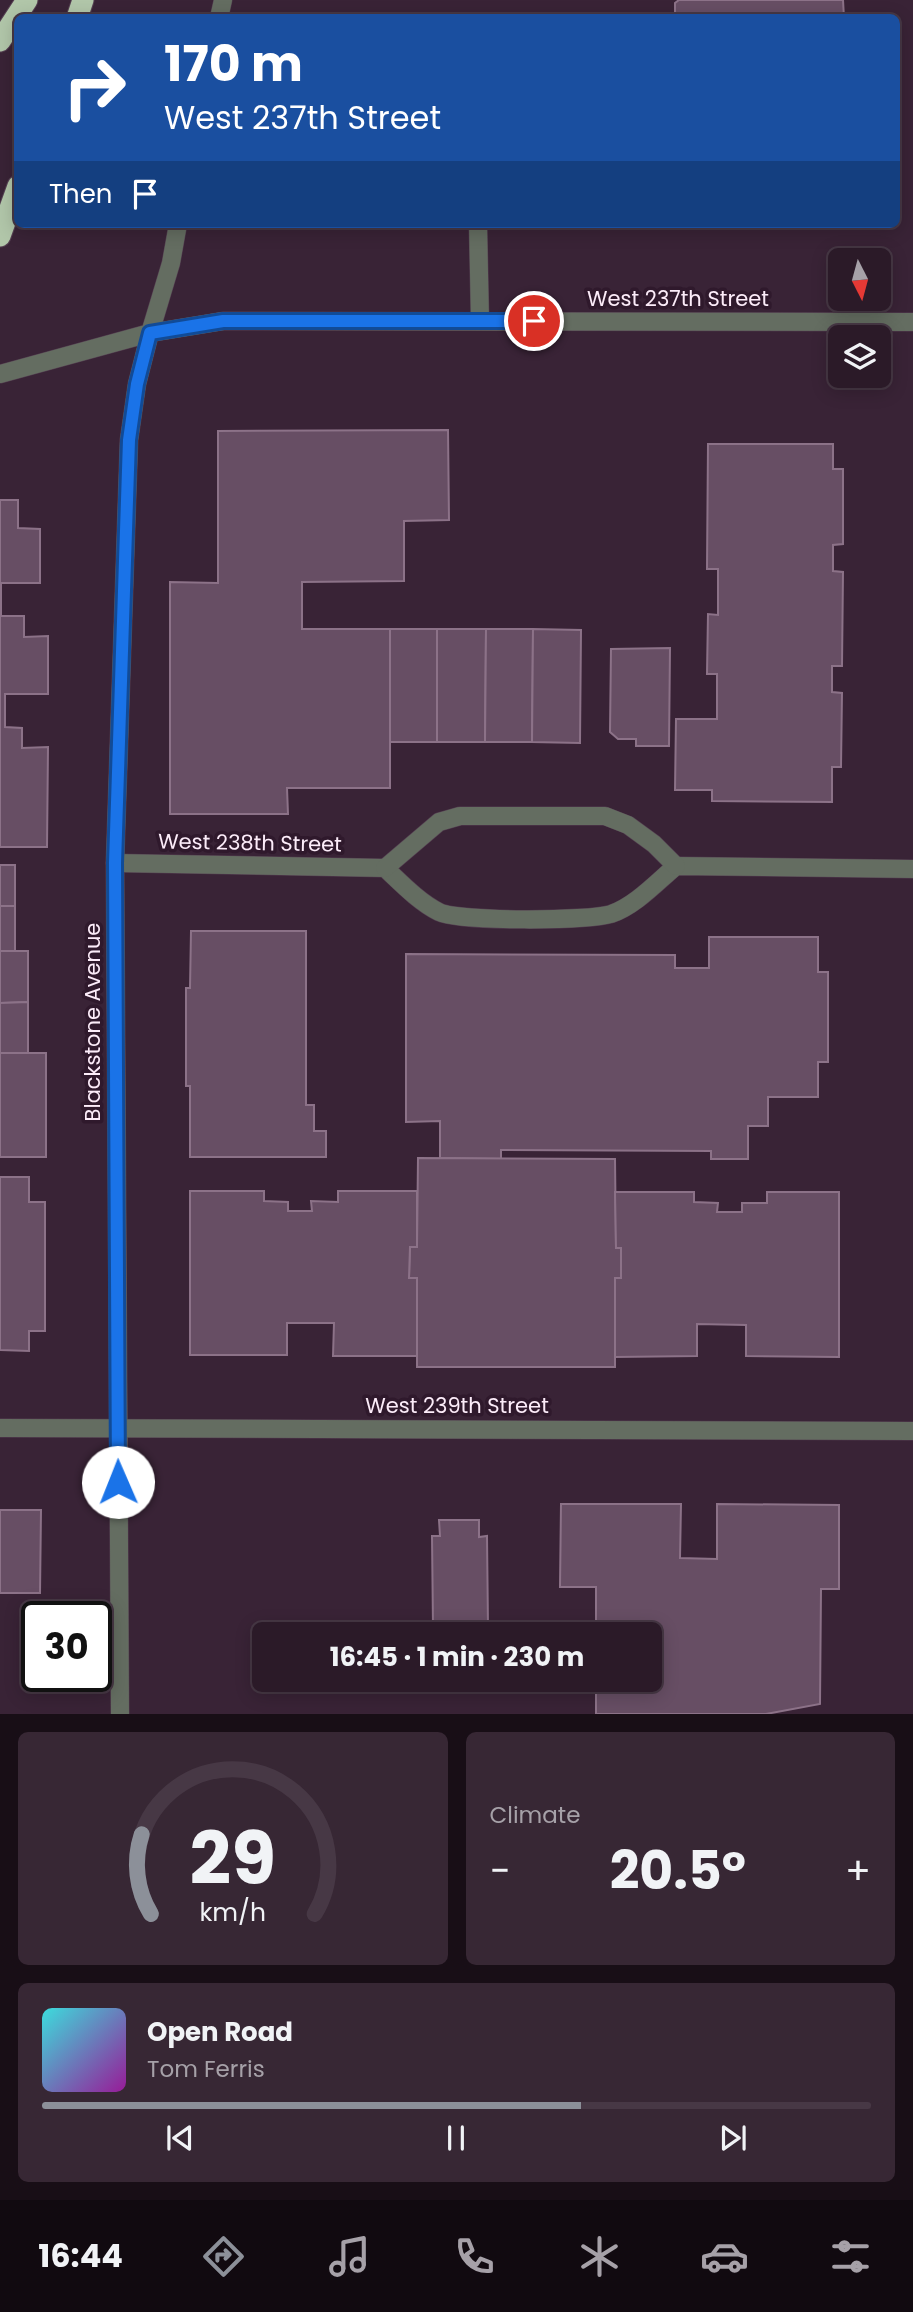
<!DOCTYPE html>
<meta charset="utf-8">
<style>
:root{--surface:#2b1a28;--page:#372734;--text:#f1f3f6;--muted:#a6a1a8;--line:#473845;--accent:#8c9099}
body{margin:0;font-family:Poppins,sans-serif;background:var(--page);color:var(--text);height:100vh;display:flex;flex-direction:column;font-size:26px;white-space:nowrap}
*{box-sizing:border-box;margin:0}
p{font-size:23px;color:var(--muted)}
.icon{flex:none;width:38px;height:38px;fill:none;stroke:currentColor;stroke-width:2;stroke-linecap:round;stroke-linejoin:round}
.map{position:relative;height:1714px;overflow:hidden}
.sheet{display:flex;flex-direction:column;gap:18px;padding:18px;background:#180e16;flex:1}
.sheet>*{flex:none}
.top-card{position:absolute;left:14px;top:14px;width:886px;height:214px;border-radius:10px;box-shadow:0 4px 18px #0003,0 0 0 2px var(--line);background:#1a4fa0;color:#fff;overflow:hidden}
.needle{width:46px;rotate:174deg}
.tools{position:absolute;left:828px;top:248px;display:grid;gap:14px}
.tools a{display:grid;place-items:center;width:63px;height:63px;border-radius:10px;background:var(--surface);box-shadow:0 4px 18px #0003,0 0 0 2px var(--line);font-size:35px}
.speed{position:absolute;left:21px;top:1601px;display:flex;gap:14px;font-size:35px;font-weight:700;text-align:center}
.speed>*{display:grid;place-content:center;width:91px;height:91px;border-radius:50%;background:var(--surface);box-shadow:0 4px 18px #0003,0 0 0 2px var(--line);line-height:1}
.speed .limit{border:4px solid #111;border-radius:10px;background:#fff;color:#111}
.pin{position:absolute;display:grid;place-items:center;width:60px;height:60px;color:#fff;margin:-30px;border:4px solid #fff;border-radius:50%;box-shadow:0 2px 7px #0007}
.me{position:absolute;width:77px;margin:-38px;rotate:359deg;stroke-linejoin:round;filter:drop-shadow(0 0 5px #0008)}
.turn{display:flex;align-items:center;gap:24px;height:147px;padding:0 35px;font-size:32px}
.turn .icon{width:91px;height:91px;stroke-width:2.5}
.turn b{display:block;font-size:49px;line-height:60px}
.then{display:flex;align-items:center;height:66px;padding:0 35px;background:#0003;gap:14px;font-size:26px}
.big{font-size:52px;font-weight:700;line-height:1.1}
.sheet .tile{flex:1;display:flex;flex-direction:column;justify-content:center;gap:10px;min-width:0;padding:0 24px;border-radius:10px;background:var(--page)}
.sheet .dial{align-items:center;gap:0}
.dial svg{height:182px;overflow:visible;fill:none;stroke:var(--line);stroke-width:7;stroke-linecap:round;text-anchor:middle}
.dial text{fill:var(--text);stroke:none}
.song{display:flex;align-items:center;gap:21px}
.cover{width:84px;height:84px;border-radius:10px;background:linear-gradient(135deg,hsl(180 70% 55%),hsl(300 70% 35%))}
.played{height:7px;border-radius:4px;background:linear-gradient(90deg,var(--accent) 65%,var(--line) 65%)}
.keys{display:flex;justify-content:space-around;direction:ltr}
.heat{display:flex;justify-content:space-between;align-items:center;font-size:38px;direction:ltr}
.sheet .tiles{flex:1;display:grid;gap:18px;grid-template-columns:1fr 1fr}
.tile:last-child{grid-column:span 2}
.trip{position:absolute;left:252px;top:1622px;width:410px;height:70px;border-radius:10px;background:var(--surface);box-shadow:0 4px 18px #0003,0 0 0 2px var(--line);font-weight:700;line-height:70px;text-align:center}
.tabs{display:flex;height:112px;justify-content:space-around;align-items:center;background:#110a10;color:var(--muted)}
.tabs .icon{width:49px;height:49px}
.tabs .selected{color:var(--accent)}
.tabs b{font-size:32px;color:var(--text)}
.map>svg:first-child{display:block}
.building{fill:#674e64;stroke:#8c7288;stroke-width:2}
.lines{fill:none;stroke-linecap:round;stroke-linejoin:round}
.service-casing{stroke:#543f51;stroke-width:19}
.minor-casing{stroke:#543f51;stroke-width:19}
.tertiary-casing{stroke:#543f51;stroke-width:19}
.motorway-casing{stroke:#543f51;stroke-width:23}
.service{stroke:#646d61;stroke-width:18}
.minor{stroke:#646d61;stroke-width:18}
.tertiary{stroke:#646d61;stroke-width:18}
.motorway{stroke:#b1c6a9;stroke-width:21}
.route-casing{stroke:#114b97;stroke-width:18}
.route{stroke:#1a73e8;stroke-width:12}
.labels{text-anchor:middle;stroke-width:7;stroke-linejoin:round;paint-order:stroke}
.street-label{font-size:21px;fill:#fcecf9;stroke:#2f192c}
</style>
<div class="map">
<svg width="913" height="1714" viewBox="0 0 913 1714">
<rect width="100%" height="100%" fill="#392336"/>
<g class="building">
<path d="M 679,0 L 843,0 L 844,18 L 675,18 L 675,3 Z"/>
<path d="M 448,430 L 449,520 L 404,521 L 404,581 L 302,582 L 302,629 L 390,629 L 390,788 L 287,788 L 288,814 L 170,814 L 170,582 L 218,583 L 218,431 Z"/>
<path d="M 708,444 L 833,444 L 833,469 L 843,469 L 843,544 L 833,545 L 833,571 L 843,572 L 842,666 L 832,666 L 832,692 L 842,693 L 841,767 L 832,767 L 832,802 L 712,801 L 712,790 L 675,790 L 676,719 L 717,719 L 717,674 L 707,674 L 708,614 L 718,615 L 718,569 L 707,569 Z"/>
<path d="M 0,500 L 18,500 L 18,528 L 40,529 L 40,583 L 1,583 L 1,616 L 24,616 L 24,637 L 48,636 L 48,694 L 5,694 L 5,727 L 22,728 L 22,748 L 48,747 L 47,847 L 0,847 Z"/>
<rect x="390" y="629" width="47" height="113"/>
<path d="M 437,629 L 486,629 L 485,742 L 437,742 Z"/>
<path d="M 486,629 L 533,629 L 532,742 L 485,742 Z"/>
<path d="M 533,629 L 581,630 L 580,743 L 532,742 Z"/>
<path d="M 670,648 L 669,746 L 636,746 L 636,739 L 618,739 L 610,732 L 611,649 Z"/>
<rect x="0" y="865" width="15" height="41"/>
<rect x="0" y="906" width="15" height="45"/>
<path d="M 191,931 L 306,931 L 306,1105 L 314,1105 L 314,1131 L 326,1131 L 326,1157 L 190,1157 L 190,1086 L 186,1086 L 186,988 L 190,988 Z"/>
<path d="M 709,937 L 818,937 L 818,972 L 828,972 L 828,1062 L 818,1062 L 818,1097 L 768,1097 L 768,1126 L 748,1126 L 748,1159 L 711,1159 L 711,1151 L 501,1150 L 501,1159 L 440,1158 L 440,1121 L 406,1122 L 406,954 L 675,955 L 675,968 L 709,968 Z"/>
<path d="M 0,951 L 28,951 L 28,1002 L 0,1003 Z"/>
<path d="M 28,1002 L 28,1053 L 0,1053 L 0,1003 Z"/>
<rect x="0" y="1053" width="46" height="104"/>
<path d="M 418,1158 L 615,1159 L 616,1248 L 621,1248 L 621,1278 L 615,1278 L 615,1367 L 417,1367 L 417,1278 L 409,1278 L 410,1247 L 417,1247 Z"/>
<path d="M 0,1177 L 29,1177 L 29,1202 L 45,1202 L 45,1331 L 29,1331 L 29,1351 L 0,1350 Z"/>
<path d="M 190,1191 L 264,1191 L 264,1201 L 288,1202 L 288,1211 L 312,1211 L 311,1201 L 338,1202 L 338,1191 L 417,1191 L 417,1247 L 410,1247 L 409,1278 L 417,1278 L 417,1356 L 333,1356 L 334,1323 L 287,1323 L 287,1355 L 190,1355 Z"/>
<path d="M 615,1192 L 694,1192 L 694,1202 L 718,1203 L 717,1212 L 742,1212 L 742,1203 L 767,1203 L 767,1192 L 839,1192 L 839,1357 L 746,1356 L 746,1325 L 697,1324 L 697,1356 L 615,1357 L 615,1278 L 621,1278 L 621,1248 L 616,1248 Z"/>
<path d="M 561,1504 L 681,1504 L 680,1558 L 717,1559 L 717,1504 L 839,1505 L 839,1589 L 821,1589 L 820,1704 L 766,1714 L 596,1714 L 596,1680 L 649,1680 L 649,1634 L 596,1634 L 596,1587 L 560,1587 Z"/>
<path d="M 0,1510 L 41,1510 L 40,1593 L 0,1593 Z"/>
<path d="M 439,1520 L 479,1520 L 479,1537 L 487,1536 L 488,1627 L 433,1627 L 432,1536 L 440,1536 Z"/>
</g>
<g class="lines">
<defs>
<path id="service" d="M 478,224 L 480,321"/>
<g id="minor">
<path d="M 115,863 L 385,868 C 401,883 419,902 439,912 C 460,922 588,921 611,914 C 635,906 657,882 676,866 L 913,869"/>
<path d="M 385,868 L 439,822 L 460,816 L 605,816 L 628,825 L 654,844 L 676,866"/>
<path d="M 0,1428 L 913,1431"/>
<path d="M 120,1714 L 115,863 L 129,440 L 137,384 L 150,333 L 223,321 L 913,322"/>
</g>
<g id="tertiary">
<path d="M 219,18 L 223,0"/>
<path d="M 0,374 L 150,333 L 171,263 L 178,224"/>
</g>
<g id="motorway">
<path d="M 77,18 L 83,0"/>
<path d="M 0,41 L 27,0"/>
<path d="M 0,236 L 18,186"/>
</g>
</defs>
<use href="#service" class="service-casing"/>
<use href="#minor" class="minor-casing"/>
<use href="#tertiary" class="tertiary-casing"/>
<use href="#motorway" class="motorway-casing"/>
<use href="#service" class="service"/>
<use href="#minor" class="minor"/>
<use href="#tertiary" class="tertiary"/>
<use href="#motorway" class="motorway"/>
</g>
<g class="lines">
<defs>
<path id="route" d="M 118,1482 L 115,863 L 129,440 L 137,384 L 150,333 L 223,321 L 534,321"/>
</defs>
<use href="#route" class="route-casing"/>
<use href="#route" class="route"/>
</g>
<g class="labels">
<g class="street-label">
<text x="678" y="306">West 237th Street</text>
<text transform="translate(250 843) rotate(1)" y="7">West 238th Street</text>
<text transform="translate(93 1022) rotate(-90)" y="7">Blackstone Avenue</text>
<text x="457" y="1413">West 239th Street</text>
</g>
</g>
</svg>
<div class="tools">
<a><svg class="needle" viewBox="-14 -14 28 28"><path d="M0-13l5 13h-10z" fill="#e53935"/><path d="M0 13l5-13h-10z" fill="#a6a1a8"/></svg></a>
<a><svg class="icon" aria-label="layers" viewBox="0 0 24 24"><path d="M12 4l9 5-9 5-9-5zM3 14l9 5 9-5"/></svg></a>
</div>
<div class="speed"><div class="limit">30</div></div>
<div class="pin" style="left:534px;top:321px;background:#d93025"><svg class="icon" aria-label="arrive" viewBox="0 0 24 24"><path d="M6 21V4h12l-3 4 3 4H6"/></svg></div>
<svg class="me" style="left:118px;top:1482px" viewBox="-20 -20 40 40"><circle r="19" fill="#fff"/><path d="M0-13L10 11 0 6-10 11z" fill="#1a73e8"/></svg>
<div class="trip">16:45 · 1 min · 230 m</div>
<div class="top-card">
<div class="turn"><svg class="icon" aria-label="right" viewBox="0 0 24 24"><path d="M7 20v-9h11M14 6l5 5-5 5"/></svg><div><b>170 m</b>West 237th Street</div></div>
<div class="then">Then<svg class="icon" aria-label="arrive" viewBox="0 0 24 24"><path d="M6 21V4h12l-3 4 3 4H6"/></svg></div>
</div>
</div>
<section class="sheet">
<div class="tiles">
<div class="tile dial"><svg viewBox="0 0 100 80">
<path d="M14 69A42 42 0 1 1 86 69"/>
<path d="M14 69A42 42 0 0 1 10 34" stroke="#8c9099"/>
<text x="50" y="56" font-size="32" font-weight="700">29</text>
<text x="50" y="72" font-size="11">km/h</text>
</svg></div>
<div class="tile"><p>Climate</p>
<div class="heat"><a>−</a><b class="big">20.5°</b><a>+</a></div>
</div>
<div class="tile">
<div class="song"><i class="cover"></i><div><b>Open Road</b><p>Tom Ferris</p></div></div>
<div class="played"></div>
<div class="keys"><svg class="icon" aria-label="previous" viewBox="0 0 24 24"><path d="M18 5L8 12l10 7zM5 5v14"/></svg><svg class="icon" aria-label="pause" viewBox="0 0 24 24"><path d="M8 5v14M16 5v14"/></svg><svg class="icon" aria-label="next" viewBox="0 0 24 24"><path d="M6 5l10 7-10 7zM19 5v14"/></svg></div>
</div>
</div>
</section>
<nav class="tabs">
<b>16:44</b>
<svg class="icon selected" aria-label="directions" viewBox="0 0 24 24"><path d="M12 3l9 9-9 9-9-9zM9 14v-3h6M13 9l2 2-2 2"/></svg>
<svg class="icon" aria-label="music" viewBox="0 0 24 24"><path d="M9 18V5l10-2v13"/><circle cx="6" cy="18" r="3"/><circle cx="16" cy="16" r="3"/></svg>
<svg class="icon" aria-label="phone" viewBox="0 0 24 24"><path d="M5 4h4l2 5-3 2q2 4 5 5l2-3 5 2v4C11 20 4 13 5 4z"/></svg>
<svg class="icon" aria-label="climate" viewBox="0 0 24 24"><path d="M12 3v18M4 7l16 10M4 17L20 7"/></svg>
<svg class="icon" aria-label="car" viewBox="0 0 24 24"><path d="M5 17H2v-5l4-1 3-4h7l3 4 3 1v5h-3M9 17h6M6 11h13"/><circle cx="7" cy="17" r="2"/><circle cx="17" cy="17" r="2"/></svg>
<svg class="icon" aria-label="filters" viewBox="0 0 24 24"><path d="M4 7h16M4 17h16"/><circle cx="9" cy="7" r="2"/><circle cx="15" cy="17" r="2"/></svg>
</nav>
